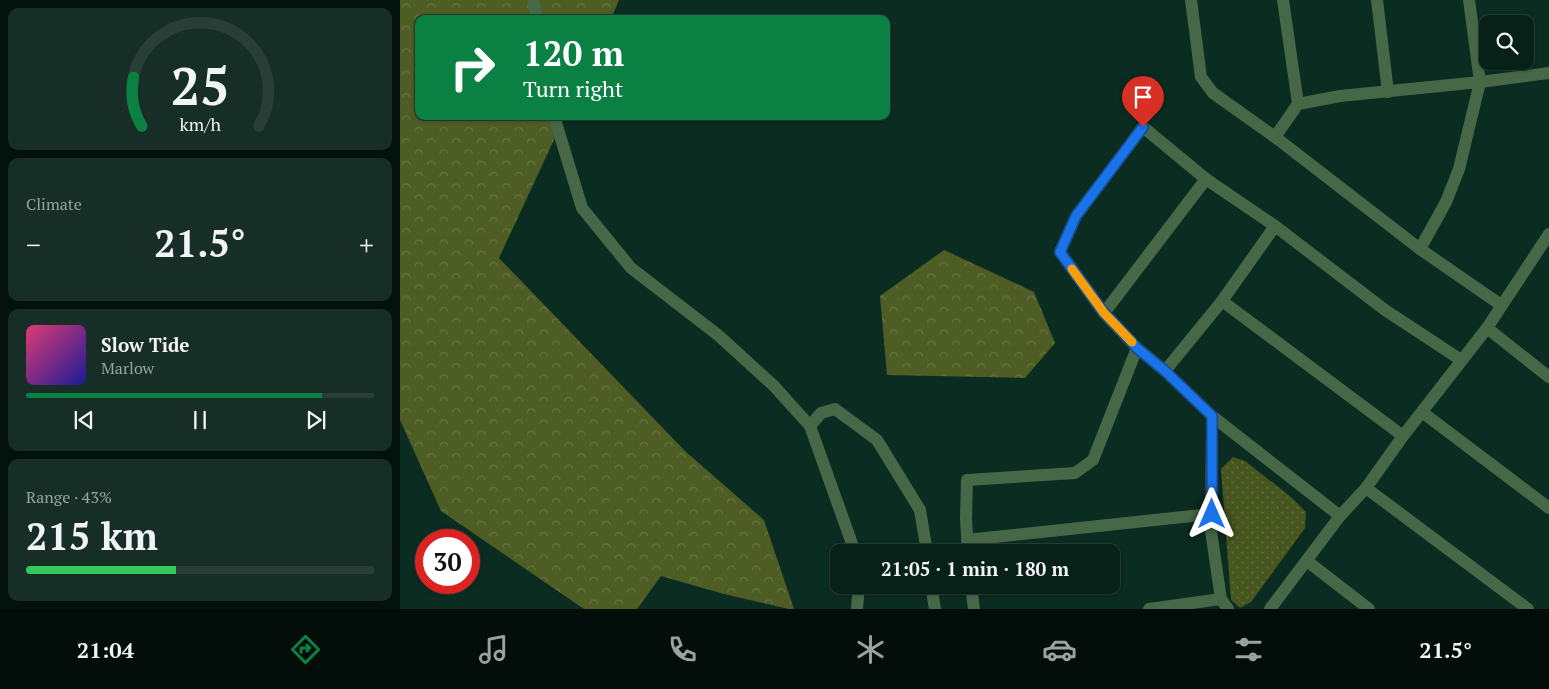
<!DOCTYPE html>
<meta charset="utf-8">
<style>
:root{--surface:#082118;--page:#162e25;--text:#f1f3f6;--muted:#98a3a2;--line:#293e37;--accent:#0b8043}
body{margin:0;font-family:"PT Serif",serif;background:var(--page);color:var(--text);height:100vh;display:flex;flex-direction:column;font-size:19px;white-space:nowrap}
*{box-sizing:border-box;margin:0}
p{font-size:16px;color:var(--muted)}
.icon{flex:none;width:28px;height:28px;fill:none;stroke:currentColor;stroke-width:2;stroke-linecap:round;stroke-linejoin:round}
.map{position:relative;flex:1;overflow:hidden}
.panel{display:flex;flex-direction:column;gap:8px;padding:8px;background:#04120d;width:400px}
.panel>*{flex:none}
.guide{position:absolute;left:15px;top:15px;width:475px;height:105px;border-radius:10px;box-shadow:0 1px 4px #0004,0 0 0 1px var(--line);background:#0b8043;color:#fff;overflow:hidden}
.controls{position:absolute;left:1079px;top:15px;display:grid;gap:10px}
.controls a{display:grid;place-items:center;width:55px;height:55px;border-radius:10px;background:var(--surface);box-shadow:0 1px 4px #0004,0 0 0 1px var(--line);font-size:25px}
.speed{position:absolute;left:15px;top:529px;display:flex;gap:10px;font-size:25px;font-weight:700;text-align:center}
.speed>*{display:grid;place-content:center;width:65px;height:65px;border-radius:50%;background:var(--surface);box-shadow:0 1px 4px #0004,0 0 0 1px var(--line);line-height:1}
.speed .limit{border:8px solid #d22;background:#fff;color:#111}
.pin{position:absolute;display:grid;place-items:center;width:42px;height:42px;color:#fff;margin:-51px -21px;border-radius:50% 50% 50% 0;rotate:-45deg;box-shadow:0 0 5px #0007}
.pin .icon{rotate:45deg}
.me{position:absolute;width:55px;margin:-28px;rotate:0deg;stroke-linejoin:round;filter:drop-shadow(0 0 4px #0008)}
.turn{display:flex;align-items:center;gap:18px;height:105px;padding:0 25px;font-size:22px}
.turn .icon{width:65px;height:65px;stroke-width:2.5}
.turn b{display:block;font-size:35px;line-height:42px}
.big{font-size:38px;font-weight:700;line-height:1.1}
.panel .card{flex:1;display:flex;flex-direction:column;justify-content:center;gap:8px;min-width:0;padding:0 18px;border-radius:10px;background:var(--page)}
.panel .dial{align-items:center;gap:0}
.dial svg{height:130px;overflow:visible;fill:none;stroke:var(--line);stroke-width:7;stroke-linecap:round;text-anchor:middle}
.dial text{fill:var(--text);stroke:none}
.song{display:flex;align-items:center;gap:15px}
.cover{width:60px;height:60px;border-radius:8px;background:linear-gradient(135deg,hsl(340 70% 55%),hsl(240 70% 35%))}
.played{height:5px;border-radius:2px;background:linear-gradient(90deg,var(--accent) 85%,var(--line) 85%)}
.keys{display:flex;justify-content:space-around;direction:ltr}
.heat{display:flex;justify-content:space-between;align-items:center;font-size:28px;direction:ltr}
.charge{height:8px;border-radius:4px;background:linear-gradient(90deg,#34c759 43%,var(--line) 0)}
.trip{position:absolute;left:430px;top:544px;width:290px;height:50px;border-radius:10px;background:var(--surface);box-shadow:0 1px 4px #0004,0 0 0 1px var(--line);font-weight:700;line-height:50px;text-align:center}
.menu{display:flex;height:80px;justify-content:space-around;align-items:center;background:#030d0a;color:var(--muted)}
.menu .icon{width:35px;height:35px}
.menu .selected{color:var(--accent)}
.menu b{font-size:22px;color:var(--text)}
main{display:flex;flex:1;min-height:0}
.map>svg:first-child{display:block}
.forest{fill:url(#forest-crowns)}
.park{fill:url(#park-dots)}
.lines{fill:none;stroke-linecap:round;stroke-linejoin:round}
.minor{stroke:#476847;stroke-width:12}
.route-casing{stroke:#114b97;stroke-width:12}
.route{stroke:#1a73e8;stroke-width:9}
.slow{stroke:#f59e0b;stroke-width:9}
</style>
<main>
<section class="panel">
<div class="card dial"><svg viewBox="0 0 100 80">
<path d="M14 69A42 42 0 1 1 86 69"/>
<path d="M14 69A42 42 0 0 1 9 39" stroke="#0b8043"/>
<text x="50" y="56" font-size="32" font-weight="700">25</text>
<text x="50" y="72" font-size="11">km/h</text>
</svg></div>
<div class="card"><p>Climate</p>
<div class="heat"><a>−</a><b class="big">21.5°</b><a>+</a></div>
</div>
<div class="card">
<div class="song"><i class="cover"></i><div><b>Slow Tide</b><p>Marlow</p></div></div>
<div class="played"></div>
<div class="keys"><svg class="icon" aria-label="previous" viewBox="0 0 24 24"><path d="M18 5L8 12l10 7zM5 5v14"/></svg><svg class="icon" aria-label="pause" viewBox="0 0 24 24"><path d="M8 5v14M16 5v14"/></svg><svg class="icon" aria-label="next" viewBox="0 0 24 24"><path d="M6 5l10 7-10 7zM19 5v14"/></svg></div>
</div>
<div class="card"><p>Range · 43%</p><b class="big">215 km</b><div class="charge"></div></div>
</section>
<div class="map">
<svg width="1149" height="609" viewBox="0 0 1149 609">
<defs>
<pattern id="forest-crowns" width="20" height="18" patternUnits="userSpaceOnUse" patternTransform="scale(1.25)"><rect width="20" height="18" fill="#4e5d24"/><path d="M2 6a3 3 0 1 1 6 0M12 15a3 3 0 1 1 6 0" fill="none" stroke="#677443"/></pattern>
<pattern id="park-dots" width="8" height="8" patternUnits="userSpaceOnUse" patternTransform="scale(1.25)"><rect width="8" height="8" fill="#47551e"/><path d="M2 2h.1M6 6h.1" fill="none" stroke="#616d3e" stroke-width="1.8" stroke-linecap="round"/></pattern>
</defs>
<rect width="100%" height="100%" fill="#0b2c20"/>
<g class="forest">
<path d="M 0,0 L 219,0 L 211,19 L 19,19 L 19,116 L 165,116 L 99,258 L 285,451 L 364,520 L 394,609 L 389,609 L 324,594 L 261,576 L 237,609 L 184,609 L 41,511 L 0,420 Z"/>
<path d="M 544,250 L 634,292 L 655,343 L 625,378 L 487,375 L 480,296 Z"/>
</g>
<path class="park" d="M 833,457 L 845,461 L 891,497 L 906,512 L 905,528 L 851,602 L 840,608 L 831,600 L 821,469 Z"/>
<g class="lines">
<g class="minor">
<path d="M 133,0 L 137,19"/>
<path d="M 791,0 L 801,77 L 813,93 L 875,137 L 1020,249 L 1101,305"/>
<path d="M 883,0 L 898,104"/>
<path d="M 977,0 L 988,92"/>
<path d="M 154,116 L 182,208 L 231,268 L 318,335 L 374,386 L 410,426 L 421,413 L 435,409 L 477,440 L 520,510 L 527,552"/>
<path d="M 875,137 L 898,104 L 940,96 L 1080,82 L 1149,73"/>
<path d="M 1020,249 L 1046,202 L 1059,169 L 1080,82 L 1069,0"/>
<path d="M 822,301 L 1003,436"/>
<path d="M 704,313 L 806,179"/>
<path d="M 1087,328 L 1149,377"/>
<path d="M 765,371 L 822,301 L 875,226"/>
<path d="M 1022,412 L 1149,508"/>
<path d="M 812,416 L 811,531 L 821,599 L 828,609"/>
<path d="M 410,426 L 455,552"/>
<path d="M 966,488 L 1128,609"/>
<path d="M 940,516 L 812,416 L 765,371 L 737,348 L 704,313 L 660,252 L 676,216 L 743,127 L 806,179 L 875,226 L 985,310 L 1061,360"/>
<path d="M 567,540 L 811,514"/>
<path d="M 568,552 L 566,519 L 567,480 L 675,473 L 693,460 L 737,348"/>
<path d="M 907,561 L 969,609"/>
<path d="M 531,585 L 535,609"/>
<path d="M 571,585 L 574,609"/>
<path d="M 457,609 L 459,585"/>
<path d="M 749,609 L 821,599"/>
<path d="M 870,609 L 940,516 L 966,488 L 1003,436 L 1087,328 L 1149,234"/>
</g>
</g>
<g class="lines">
<defs>
<path id="route" d="M 743,127 L 676,216 L 660,252 L 704,313 L 715,324 L 737,348 L 765,371 L 812,416 L 812,514"/>
</defs>
<use href="#route" class="route-casing"/>
<use href="#route" class="route"/>
<path class="slow" d="M 672,269 L 704,313 L 732,342"/>
</g>
</svg>
<div class="controls">
<a><svg class="icon" aria-label="search" viewBox="0 0 24 24"><circle cx="10" cy="10" r="6"/><path d="M15 15l6 6"/></svg></a>
</div>
<div class="speed"><div class="limit">30</div></div>
<div class="pin" style="left:743px;top:127px;background:#d93025"><svg class="icon" aria-label="arrive" viewBox="0 0 24 24"><path d="M6 21V4h12l-3 4 3 4H6"/></svg></div>
<svg class="me" style="left:812px;top:514px" viewBox="-20 -20 40 40"><path d="M0-17L14 15 0 8-14 15z" fill="#1a73e8" stroke="#fff" stroke-width="4"/></svg>
<div class="trip">21:05 · 1 min · 180 m</div>
<div class="guide">
<div class="turn"><svg class="icon" aria-label="right" viewBox="0 0 24 24"><path d="M7 20v-9h11M14 6l5 5-5 5"/></svg><div><b>120 m</b>Turn right</div></div>
</div>
</div>
</main>
<nav class="menu">
<b>21:04</b>
<svg class="icon selected" aria-label="directions" viewBox="0 0 24 24"><path d="M12 3l9 9-9 9-9-9zM9 14v-3h6M13 9l2 2-2 2"/></svg>
<svg class="icon" aria-label="music" viewBox="0 0 24 24"><path d="M9 18V5l10-2v13"/><circle cx="6" cy="18" r="3"/><circle cx="16" cy="16" r="3"/></svg>
<svg class="icon" aria-label="phone" viewBox="0 0 24 24"><path d="M5 4h4l2 5-3 2q2 4 5 5l2-3 5 2v4C11 20 4 13 5 4z"/></svg>
<svg class="icon" aria-label="climate" viewBox="0 0 24 24"><path d="M12 3v18M4 7l16 10M4 17L20 7"/></svg>
<svg class="icon" aria-label="car" viewBox="0 0 24 24"><path d="M5 17H2v-5l4-1 3-4h7l3 4 3 1v5h-3M9 17h6M6 11h13"/><circle cx="7" cy="17" r="2"/><circle cx="17" cy="17" r="2"/></svg>
<svg class="icon" aria-label="filters" viewBox="0 0 24 24"><path d="M4 7h16M4 17h16"/><circle cx="9" cy="7" r="2"/><circle cx="15" cy="17" r="2"/></svg>
<b>21.5°</b>
</nav>
